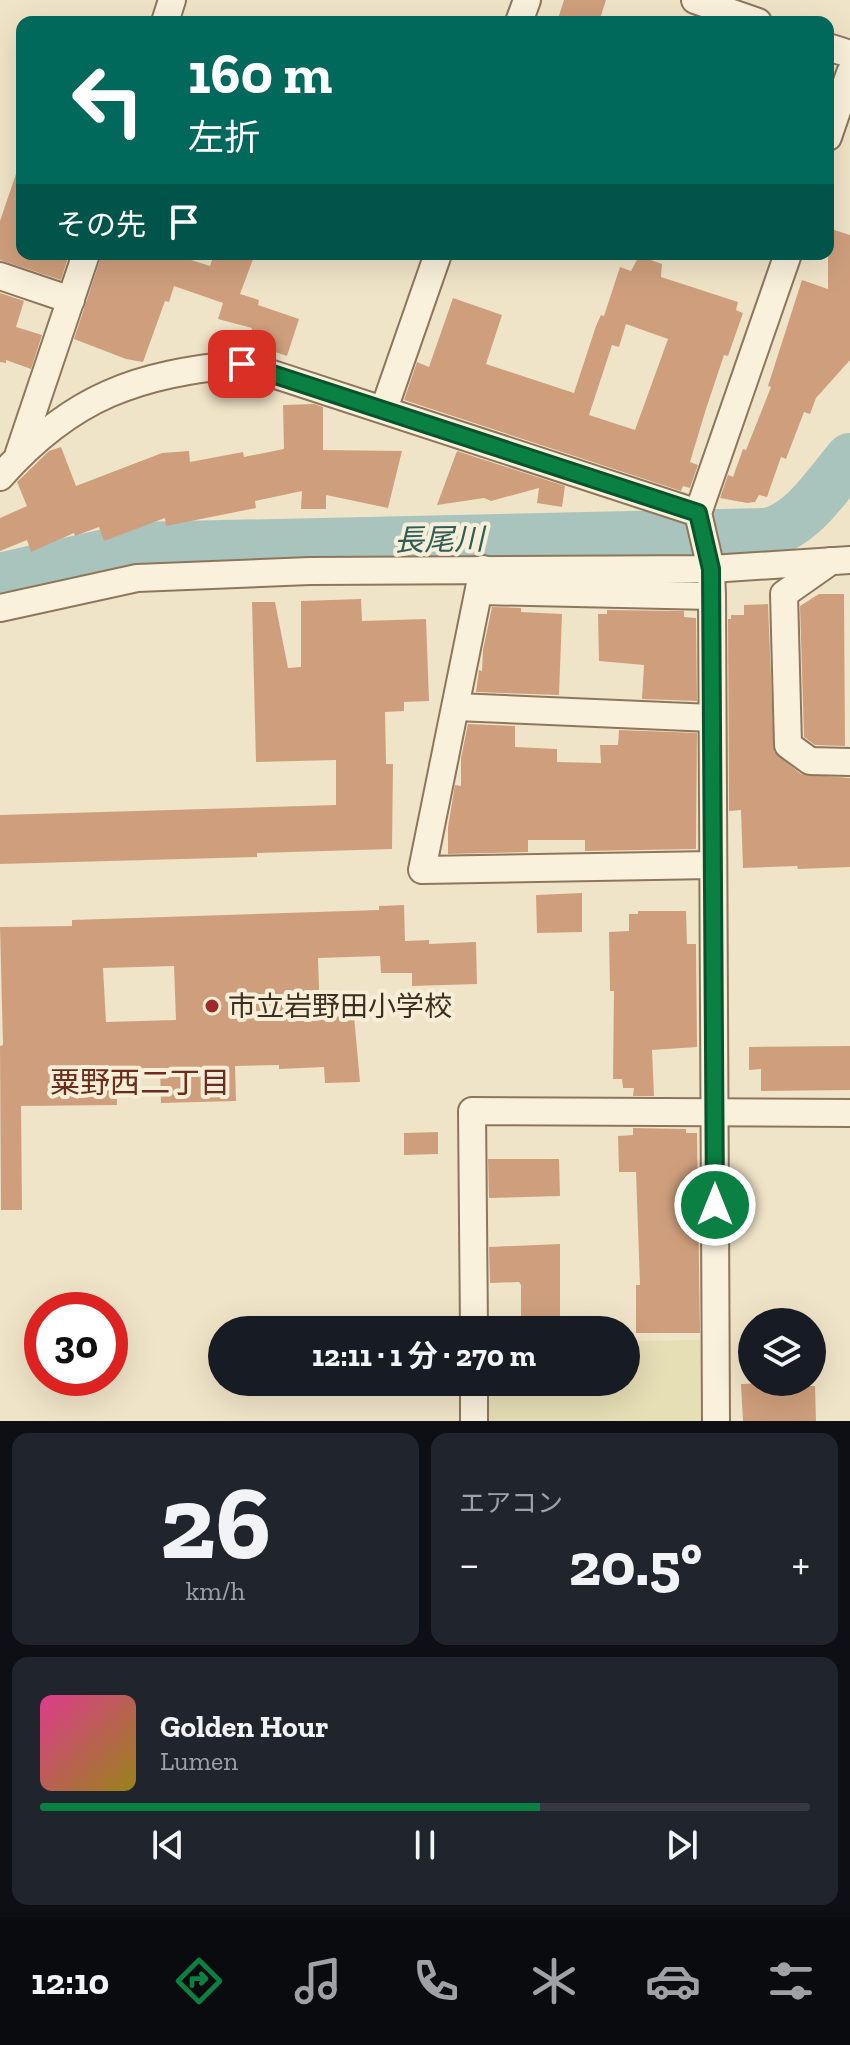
<!DOCTYPE html>
<html lang="ja">
<meta charset="utf-8">
<style>
:root{--surface:#171b24;--page:#20242c;--text:#f1f3f6;--muted:#9ea1a6;--line:#363941;--accent:#0b8043}
body{margin:0;font-family:"Zilla Slab","Noto Sans JP",serif;background:var(--page);color:var(--text);height:100vh;display:flex;flex-direction:column;font-size:30px;white-space:nowrap}
*{box-sizing:border-box;margin:0}
p{font-size:26px;color:var(--muted)}
.icon{flex:none;width:44px;height:44px;fill:none;stroke:currentColor;stroke-width:2;stroke-linecap:round;stroke-linejoin:round}
.map{position:relative;height:1421px;overflow:hidden}
.details{display:flex;flex-direction:column;gap:12px;padding:12px;background:#0d0f14;flex:1}
.details>*{flex:none}
.hud{position:absolute;left:16px;top:16px;width:818px;height:244px;border-radius:16px;box-shadow:0 8px 32px #0002;background:#00695c;color:#fff;overflow:hidden}
.fabs{position:absolute;left:738px;top:1308px;display:grid;gap:16px}
.fabs a{display:grid;place-items:center;width:88px;height:88px;border-radius:50%;background:var(--surface);box-shadow:0 8px 32px #0002;font-size:40px}
.speed{position:absolute;left:24px;top:1292px;display:flex;gap:16px;font-size:40px;font-weight:700;text-align:center}
.speed>*{display:grid;place-content:center;width:104px;height:104px;border-radius:50%;background:var(--surface);box-shadow:0 8px 32px #0002;line-height:1}
.speed .limit{border:12px solid #d22;background:#fff;color:#111}
.pin{position:absolute;display:grid;place-items:center;width:68px;height:68px;color:#fff;margin:-34px;border-radius:16px;box-shadow:0 4px 12px #0006}
.me{position:absolute;width:88px;margin:-44px;rotate:0deg;stroke-linejoin:round;filter:drop-shadow(0 0 6px #0008)}
.turn{display:flex;align-items:center;gap:28px;height:168px;padding:0 40px;font-size:36px}
.turn .icon{width:104px;height:104px;stroke-width:2.5}
.turn b{display:block;font-size:56px;line-height:68px}
.then{display:flex;align-items:center;height:76px;padding:0 40px;background:#0003;gap:16px;font-size:30px}
.big{font-size:60px;font-weight:700;line-height:1.1}
.details .card{flex:1;display:flex;flex-direction:column;justify-content:center;gap:12px;min-width:0;padding:0 28px;border-radius:16px;background:var(--page)}
.details .dial{align-items:center;gap:0}
.dial b{font-size:104px;line-height:1}
.song{display:flex;align-items:center;gap:24px}
.cover{width:96px;height:96px;border-radius:12px;background:linear-gradient(135deg,hsl(330 70% 55%),hsl(50 70% 35%))}
.played{height:8px;border-radius:4px;background:linear-gradient(90deg,var(--accent) 65%,var(--line) 65%)}
.keys{display:flex;justify-content:space-around;direction:ltr}
.heat{display:flex;justify-content:space-between;align-items:center;font-size:44px;direction:ltr}
.details .tiles{flex:1;display:grid;gap:12px;grid-template-columns:1fr 1fr}
.card:last-child{grid-column:span 2}
.trip{position:absolute;left:208px;top:1316px;width:432px;height:80px;border-radius:40px;background:var(--surface);box-shadow:0 8px 32px #0002;font-weight:700;line-height:80px;text-align:center}
.dock{display:flex;height:128px;justify-content:space-around;align-items:center;background:#090b0e;color:var(--muted)}
.dock .icon{width:56px;height:56px}
.dock .selected{color:var(--accent)}
.dock b{font-size:36px;color:var(--text)}
.map>svg:first-child{display:block}
.farmland{fill:#e6deb5}
.lines{fill:none;stroke-linecap:round;stroke-linejoin:round}
.river{stroke:#a9c4bc;stroke-width:50}
.building{fill:#cf9f7d;fill-rule:evenodd}
.street-casing{stroke:#8d765c;stroke-width:30}
.street{stroke:#faf1dc;stroke-width:26}
.route-casing{stroke:#07532c;stroke-width:20}
.route{stroke:#0b8043;stroke-width:14}
.poi-dot{fill:#9e2a2b;stroke:#f7eed8;stroke-width:3}
.labels{text-anchor:middle;stroke-width:8;stroke-linejoin:round;paint-order:stroke}
.poi-label{font-size:28px;fill:#3d2e20;stroke:#f7eed8;text-anchor:start}
.water-label{font-size:30px;font-style:italic;fill:#2f5d5a;stroke:#f7eed8}
.neighbourhood-label{font-size:30px;fill:#6b2e1e;stroke:#f7eed8}
</style>
<div class="map">
<svg width="850" height="1421" viewBox="0 0 850 1421">
<rect width="100%" height="100%" fill="#f0e4c8"/>
<path class="farmland" d="M 701,1340 L 702,1421 L 488,1421 L 488,1382 L 626,1382 L 626,1341 Z"/>
<g class="lines">
<path class="river" d="M 0,578 L 136,547 L 767,533 C 803,525 827,485 850,458"/>
</g>
<g class="building">
<path d="M 564,0 L 606,0 L 599,22 L 557,22 Z"/>
<path d="M 18,168 L 22,169 L 22,254 L 69,254 L 61,280 L 0,260 L 0,221 Z"/>
<path d="M 828,228 L 850,235 L 850,360 L 816,398 L 810,414 L 804,412 L 786,459 L 781,457 L 767,497 L 759,495 L 755,502 L 747,503 L 720,498 L 728,475 L 733,477 L 743,449 L 746,450 L 771,387 L 768,386 L 802,280 L 828,289 Z"/>
<path d="M 102,254 L 172,254 L 210,266 L 214,254 L 255,254 L 240,294 L 259,300 L 258,305 L 299,319 L 287,356 L 248,343 L 252,328 L 218,319 L 223,303 L 174,286 L 169,302 L 165,301 L 143,362 L 126,359 L 74,339 Z"/>
<path d="M 639,256 L 662,264 L 661,277 L 738,302 L 736,310 L 743,313 L 728,356 L 724,355 L 706,409 L 690,462 L 698,465 L 690,488 L 683,486 L 681,491 L 404,400 L 417,362 L 429,367 L 453,298 L 502,315 L 486,364 L 574,393 L 596,326 L 601,315 L 604,316 L 620,267 L 631,271 ZM 626,324 L 668,339 L 635,430 L 589,415 L 612,345 L 619,347 Z"/>
<path d="M 0,293 L 24,301 L 16,327 L 42,335 L 31,369 L 6,360 L 6,363 L 0,362 Z"/>
<path d="M 314,404 L 323,407 L 323,450 L 402,451 L 388,508 L 326,495 L 326,509 L 301,509 L 302,491 L 255,501 L 256,508 L 166,526 L 165,518 L 104,541 L 99,527 L 75,536 L 74,533 L 31,552 L 27,540 L 0,551 L 0,518 L 27,506 L 17,482 L 49,451 L 61,447 L 76,486 L 162,453 L 189,451 L 190,462 L 243,452 L 244,457 L 284,449 L 283,405 Z"/>
<path d="M 457,451 L 565,486 L 562,507 L 537,503 L 539,488 L 491,501 L 484,498 L 437,505 Z"/>
<path d="M 819,594 L 844,594 L 845,746 L 815,745 L 804,737 L 800,606 Z"/>
<path d="M 361,599 L 362,621 L 426,619 L 429,701 L 404,702 L 404,711 L 385,712 L 386,764 L 393,764 L 392,849 L 257,853 L 257,857 L 0,864 L 0,815 L 336,805 L 336,760 L 256,762 L 252,602 L 275,602 L 288,668 L 301,667 L 301,601 Z"/>
<path d="M 768,604 L 774,752 L 801,774 L 850,778 L 850,867 L 798,869 L 797,866 L 743,868 L 741,810 L 729,811 L 728,619 L 731,619 L 731,615 L 744,615 L 744,605 Z"/>
<path d="M 492,607 L 521,608 L 521,612 L 562,614 L 559,695 L 476,692 L 479,670 L 482,671 L 483,650 Z"/>
<path d="M 607,610 L 684,611 L 684,617 L 696,618 L 697,701 L 642,699 L 644,665 L 599,661 L 598,614 L 607,614 Z"/>
<path d="M 468,724 L 515,726 L 515,747 L 557,749 L 557,762 L 601,763 L 600,745 L 618,745 L 619,730 L 697,733 L 696,849 L 585,851 L 585,840 L 528,840 L 528,852 L 448,854 L 448,827 L 455,785 L 461,786 L 461,758 Z"/>
<path d="M 582,893 L 582,932 L 537,933 L 536,895 Z"/>
<path d="M 404,905 L 405,941 L 429,940 L 429,944 L 476,942 L 477,984 L 412,986 L 412,973 L 381,973 L 380,956 L 318,958 L 320,1017 L 354,1016 L 360,1082 L 325,1083 L 324,1067 L 279,1069 L 279,1065 L 235,1066 L 236,1101 L 161,1103 L 160,1069 L 116,1070 L 117,1105 L 21,1106 L 22,1210 L 1,1210 L 0,1046 L 3,1045 L 0,927 L 72,926 L 72,920 L 379,910 L 379,906 ZM 174,966 L 176,1020 L 106,1022 L 103,968 Z"/>
<path d="M 638,911 L 686,911 L 687,944 L 696,944 L 697,1047 L 652,1050 L 654,1096 L 633,1096 L 634,1088 L 623,1088 L 622,1079 L 613,1079 L 614,991 L 610,991 L 609,932 L 629,931 L 629,914 L 638,914 Z"/>
<path d="M 850,1046 L 850,1090 L 761,1091 L 761,1069 L 749,1070 L 749,1047 Z"/>
<path d="M 633,1128 L 686,1129 L 686,1133 L 697,1133 L 700,1333 L 636,1333 L 636,1285 L 640,1285 L 636,1172 L 619,1172 L 618,1136 L 633,1135 Z"/>
<path d="M 438,1132 L 438,1154 L 404,1155 L 404,1133 Z"/>
<path d="M 488,1159 L 559,1159 L 560,1196 L 489,1198 Z"/>
<path d="M 560,1244 L 560,1330 L 521,1330 L 521,1285 L 519,1282 L 490,1283 L 489,1247 Z"/>
<path d="M 794,1382 L 794,1386 L 815,1386 L 816,1421 L 743,1421 L 741,1384 Z"/>
</g>
<g class="lines">
<defs>
<g id="street">
<path d="M 695,0 L 758,22"/>
<path d="M 165,22 L 172,0"/>
<path d="M 519,22 L 527,0"/>
<path d="M 828,47 L 850,54"/>
<path d="M 828,137 L 850,73"/>
<path d="M 0,276 L 71,300"/>
<path d="M 384,409 L 438,254"/>
<path d="M 19,453 L 86,254"/>
<path d="M 0,477 C 72,396 137,374 242,364 L 698,513"/>
<path d="M 831,561 L 784,594 L 788,745 L 810,761 L 850,762"/>
<path d="M 483,569 L 422,870 L 713,865"/>
<path d="M 480,591 L 712,596"/>
<path d="M 0,608 L 137,578 L 310,571 L 711,569 L 850,560"/>
<path d="M 456,707 L 712,718"/>
<path d="M 474,1330 L 472,1111 L 850,1113"/>
<path d="M 474,1382 L 474,1421"/>
<path d="M 716,1421 L 712,596 L 711,569 L 698,513 L 788,254"/>
</g>
</defs>
<use href="#street" class="street-casing"/>
<use href="#street" class="street"/>
</g>
<g class="lines">
<defs>
<path id="route" d="M 242,364 L 698,513 L 711,569 L 715,1205"/>
</defs>
<use href="#route" class="route-casing"/>
<use href="#route" class="route"/>
</g>
<circle class="poi-dot" cx="212" cy="1006" r="8"/>
<g class="labels">
<g class="poi-label">
<text x="228" y="1016">市立岩野田小学校</text>
</g>
<g class="water-label">
<text transform="translate(439 540) rotate(-1)" y="10">長尾川</text>
</g>
<g class="neighbourhood-label">
<text x="140" y="1093">粟野西二丁目</text>
</g>
</g>
</svg>
<div class="fabs">
<a><svg class="icon" aria-label="layers" viewBox="0 0 24 24"><path d="M12 4l9 5-9 5-9-5zM3 14l9 5 9-5"/></svg></a>
</div>
<div class="speed"><div class="limit">30</div></div>
<div class="pin" style="left:242px;top:364px;background:#d93025"><svg class="icon" aria-label="arrive" viewBox="0 0 24 24"><path d="M6 21V4h12l-3 4 3 4H6"/></svg></div>
<svg class="me" style="left:715px;top:1205px" viewBox="-20 -20 40 40"><circle r="17" fill="#0b8043" stroke="#fff" stroke-width="3"/><path d="M0-11L8 9 0 5-8 9z" fill="#fff"/></svg>
<div class="trip">12:11 · 1 分 · 270 m</div>
<div class="hud">
<div class="turn"><svg class="icon" aria-label="left" viewBox="0 0 24 24"><path d="M17 20v-9H6M10 6l-5 5 5 5"/></svg><div><b>160 m</b>左折</div></div>
<div class="then">その先<svg class="icon" aria-label="arrive" viewBox="0 0 24 24"><path d="M6 21V4h12l-3 4 3 4H6"/></svg></div>
</div>
</div>
<section class="details">
<div class="tiles">
<div class="card dial"><b>26</b><p>km/h</p></div>
<div class="card"><p>エアコン</p>
<div class="heat"><a>−</a><b class="big">20.5°</b><a>+</a></div>
</div>
<div class="card">
<div class="song"><i class="cover"></i><div><b>Golden Hour</b><p>Lumen</p></div></div>
<div class="played"></div>
<div class="keys"><svg class="icon" aria-label="previous" viewBox="0 0 24 24"><path d="M18 5L8 12l10 7zM5 5v14"/></svg><svg class="icon" aria-label="pause" viewBox="0 0 24 24"><path d="M8 5v14M16 5v14"/></svg><svg class="icon" aria-label="next" viewBox="0 0 24 24"><path d="M6 5l10 7-10 7zM19 5v14"/></svg></div>
</div>
</div>
</section>
<nav class="dock">
<b>12:10</b>
<svg class="icon selected" aria-label="directions" viewBox="0 0 24 24"><path d="M12 3l9 9-9 9-9-9zM9 14v-3h6M13 9l2 2-2 2"/></svg>
<svg class="icon" aria-label="music" viewBox="0 0 24 24"><path d="M9 18V5l10-2v13"/><circle cx="6" cy="18" r="3"/><circle cx="16" cy="16" r="3"/></svg>
<svg class="icon" aria-label="phone" viewBox="0 0 24 24"><path d="M5 4h4l2 5-3 2q2 4 5 5l2-3 5 2v4C11 20 4 13 5 4z"/></svg>
<svg class="icon" aria-label="climate" viewBox="0 0 24 24"><path d="M12 3v18M4 7l16 10M4 17L20 7"/></svg>
<svg class="icon" aria-label="car" viewBox="0 0 24 24"><path d="M5 17H2v-5l4-1 3-4h7l3 4 3 1v5h-3M9 17h6M6 11h13"/><circle cx="7" cy="17" r="2"/><circle cx="17" cy="17" r="2"/></svg>
<svg class="icon" aria-label="filters" viewBox="0 0 24 24"><path d="M4 7h16M4 17h16"/><circle cx="9" cy="7" r="2"/><circle cx="15" cy="17" r="2"/></svg>
</nav>
